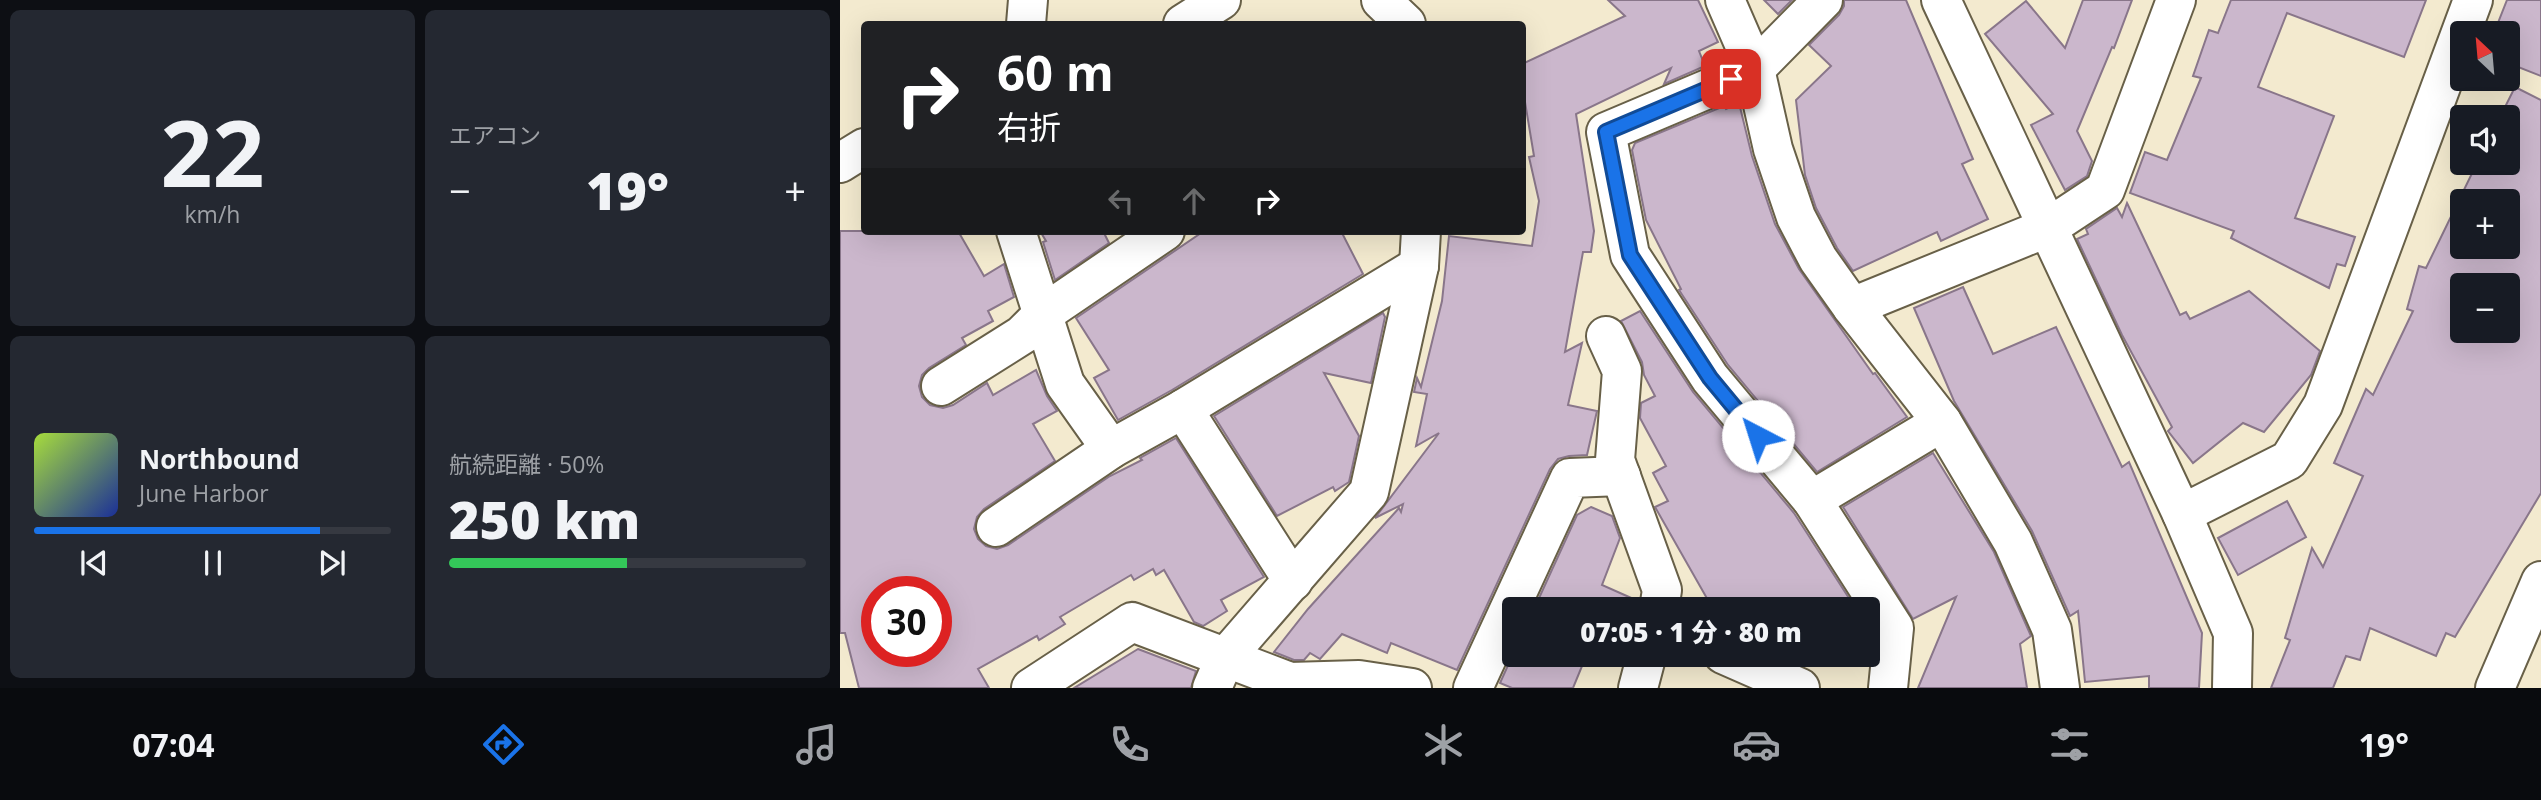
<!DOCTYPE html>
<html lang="ja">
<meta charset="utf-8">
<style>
:root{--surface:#171b24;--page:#242831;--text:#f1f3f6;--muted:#9ea1a6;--line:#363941;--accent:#1a73e8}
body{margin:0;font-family:"Open Sans","Noto Sans JP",sans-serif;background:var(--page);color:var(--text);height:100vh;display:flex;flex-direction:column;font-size:26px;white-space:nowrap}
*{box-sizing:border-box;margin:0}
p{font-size:23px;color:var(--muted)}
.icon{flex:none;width:38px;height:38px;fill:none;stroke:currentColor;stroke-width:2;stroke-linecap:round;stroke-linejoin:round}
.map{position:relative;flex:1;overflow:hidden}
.sheet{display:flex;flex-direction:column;gap:10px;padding:10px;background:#0d0f14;width:840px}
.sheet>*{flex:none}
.banner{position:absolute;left:21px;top:21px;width:665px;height:214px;border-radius:7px;box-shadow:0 7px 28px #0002;background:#202124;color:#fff;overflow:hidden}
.needle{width:46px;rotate:334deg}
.fabs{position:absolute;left:1610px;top:21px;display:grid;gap:14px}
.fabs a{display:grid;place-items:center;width:70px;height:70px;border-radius:7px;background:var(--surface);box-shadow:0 7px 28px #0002;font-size:35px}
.speed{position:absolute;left:21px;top:576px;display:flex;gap:14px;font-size:35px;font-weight:700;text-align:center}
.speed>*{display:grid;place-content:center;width:91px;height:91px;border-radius:50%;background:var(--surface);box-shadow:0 7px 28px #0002;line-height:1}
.speed .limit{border:10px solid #d22;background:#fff;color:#111}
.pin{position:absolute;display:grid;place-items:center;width:60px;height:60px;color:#fff;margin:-30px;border-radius:14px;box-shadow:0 4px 10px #0006}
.me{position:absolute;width:77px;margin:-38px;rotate:320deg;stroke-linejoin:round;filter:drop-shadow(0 0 5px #0008)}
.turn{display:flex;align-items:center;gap:24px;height:147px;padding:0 21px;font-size:32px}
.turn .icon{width:91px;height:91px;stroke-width:2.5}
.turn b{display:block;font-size:49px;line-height:60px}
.lanes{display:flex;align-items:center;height:66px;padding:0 21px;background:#0003;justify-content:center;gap:35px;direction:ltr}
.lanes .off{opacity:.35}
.big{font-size:52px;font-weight:800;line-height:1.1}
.sheet .widget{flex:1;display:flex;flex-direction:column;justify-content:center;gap:10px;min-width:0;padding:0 24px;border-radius:10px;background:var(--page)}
.sheet .dial{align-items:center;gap:0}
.dial b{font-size:91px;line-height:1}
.song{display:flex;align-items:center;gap:21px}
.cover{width:84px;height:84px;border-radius:10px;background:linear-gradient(135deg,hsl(80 70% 55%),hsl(230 70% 35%))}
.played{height:7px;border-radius:4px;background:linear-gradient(90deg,var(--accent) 80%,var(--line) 80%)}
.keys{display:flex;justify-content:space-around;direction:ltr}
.heat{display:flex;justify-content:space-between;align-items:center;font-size:38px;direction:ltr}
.charge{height:10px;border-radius:5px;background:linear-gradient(90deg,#34c759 50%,var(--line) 0)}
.sheet .tiles{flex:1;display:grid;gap:10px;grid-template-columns:repeat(2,1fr)}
.trip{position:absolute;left:662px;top:597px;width:378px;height:70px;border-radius:7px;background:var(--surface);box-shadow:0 7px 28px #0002;font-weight:800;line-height:70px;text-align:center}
.tabs{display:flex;height:112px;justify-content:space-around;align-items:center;background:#090b0e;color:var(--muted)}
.tabs .icon{width:49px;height:49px}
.tabs .selected{color:var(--accent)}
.tabs b{font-size:32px;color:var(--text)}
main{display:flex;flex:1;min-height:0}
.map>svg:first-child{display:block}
.building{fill:#cbb7cc;stroke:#89768a;stroke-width:2;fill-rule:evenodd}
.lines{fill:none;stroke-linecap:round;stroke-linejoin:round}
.minor-casing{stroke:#686048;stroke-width:42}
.minor{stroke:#fff;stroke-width:38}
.route-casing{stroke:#114b97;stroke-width:18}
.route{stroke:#1a73e8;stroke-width:12}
</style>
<main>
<section class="sheet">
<div class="tiles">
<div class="widget dial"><b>22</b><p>km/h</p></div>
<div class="widget"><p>エアコン</p>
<div class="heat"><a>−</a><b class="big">19°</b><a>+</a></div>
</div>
<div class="widget">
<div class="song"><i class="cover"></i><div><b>Northbound</b><p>June Harbor</p></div></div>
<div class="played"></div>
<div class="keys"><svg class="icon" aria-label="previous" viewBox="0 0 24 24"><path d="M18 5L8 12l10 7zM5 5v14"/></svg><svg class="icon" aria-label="pause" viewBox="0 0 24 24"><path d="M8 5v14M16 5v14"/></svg><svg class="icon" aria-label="next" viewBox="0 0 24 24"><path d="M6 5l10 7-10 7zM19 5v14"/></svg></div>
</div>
<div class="widget"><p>航続距離 · 50%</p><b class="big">250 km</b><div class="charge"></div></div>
</div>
</section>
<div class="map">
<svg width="1701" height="688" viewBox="0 0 1701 688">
<rect width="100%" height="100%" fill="#f3eacf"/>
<g class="building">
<path d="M 768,0 L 858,0 L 878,42 L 859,51 L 865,66 L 824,84 L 831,68 L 736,114 L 754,231 L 751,252 L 743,252 L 725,352 L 742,343 L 728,405 L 757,411 L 747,455 L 729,456 L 718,459 L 710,469 L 617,670 L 551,643 L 547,653 L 502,634 L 480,659 L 470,653 L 464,660 L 454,660 L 434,652 L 468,609 L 559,508 L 561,512 L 563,504 L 535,518 L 599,433 L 576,446 L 587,394 L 574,392 L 577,378 L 581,387 L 602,301 L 609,236 L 692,246 L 699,201 L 689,157 L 694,156 L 682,84 L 682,64 L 785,16 Z"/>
<path d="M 924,0 L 952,0 L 938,14 Z"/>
<path d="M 1004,0 L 1066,0 L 1133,159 L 1122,164 L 1148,219 L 1101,241 L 1097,232 L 1013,271 L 997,248 L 976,208 L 965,175 L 956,100 L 991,66 L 969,45 L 999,15 L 1004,6 Z"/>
<path d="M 1243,0 L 1292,0 L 1274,48 L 1272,47 L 1237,131 L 1252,161 L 1247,176 L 1225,190 L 1191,125 L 1213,114 L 1145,34 L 1186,1 L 1225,48 Z"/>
<path d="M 1391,0 L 1586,0 L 1564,57 L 1447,13 L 1418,87 L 1494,116 L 1455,218 L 1515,237 L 1505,266 L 1497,264 L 1489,288 L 1391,238 L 1394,231 L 1290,193 L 1305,152 L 1327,160 L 1361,78 L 1353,76 L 1369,30 L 1378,33 Z"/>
<path d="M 1667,0 L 1701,0 L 1701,76 L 1668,63 L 1668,33 L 1654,33 Z"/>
<path d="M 1675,87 L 1701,100 L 1701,493 L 1615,637 L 1606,633 L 1596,656 L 1530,628 L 1520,660 L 1506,656 L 1493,688 L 1431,688 L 1450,640 L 1445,638 L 1472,548 L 1483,567 L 1523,476 L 1494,463 L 1526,389 L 1533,395 L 1573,311 L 1567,309 L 1579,266 L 1586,268 L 1637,163 L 1668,163 L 1668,117 L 1660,117 ZM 1622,201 L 1668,201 L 1668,247 L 1622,247 ZM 1622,285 L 1668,285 L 1668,331 L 1622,331 Z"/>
<path d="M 899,103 L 912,156 L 935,224 L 959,269 L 1033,374 L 1035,373 L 1067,417 L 977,472 L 888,365 L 839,290 L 841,289 L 806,220 L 792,150 L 795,143 L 884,106 L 886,109 Z"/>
<path d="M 1287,203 L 1340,315 L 1346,312 L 1350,319 L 1409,291 L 1480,351 L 1471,375 L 1424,432 L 1403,423 L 1353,463 L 1328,431 L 1332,427 L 1282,335 L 1237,239 L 1248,234 L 1246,229 L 1277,208 L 1282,217 Z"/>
<path d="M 0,231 L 118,231 L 144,276 L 164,264 L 174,297 L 148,311 L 153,321 L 122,338 L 126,345 L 89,368 L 82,375 L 79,386 L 82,397 L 90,405 L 103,408 L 113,405 L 147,383 L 153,395 L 196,370 L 207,396 L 217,411 L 193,424 L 215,461 L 144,509 L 137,517 L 134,529 L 138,539 L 146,546 L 157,549 L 168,545 L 270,476 L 302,460 L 300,458 L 336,438 L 424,577 L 381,600 L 387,611 L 363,626 L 354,622 L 324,570 L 316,575 L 313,569 L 294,580 L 291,575 L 220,617 L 225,624 L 199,640 L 197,636 L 138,669 L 149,688 L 19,688 L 5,633 L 0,633 ZM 37,592 L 96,592 L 96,651 L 37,651 Z"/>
<path d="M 200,231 L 263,231 L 269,243 L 215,280 L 203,242 L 206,241 Z"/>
<path d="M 364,231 L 501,231 L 523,274 L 332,390 L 278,420 L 254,378 L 269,370 L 236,318 Z"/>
<path d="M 1123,287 L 1153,354 L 1216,327 L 1282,467 L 1289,462 L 1362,633 L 1359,688 L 1309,688 L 1309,676 L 1245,682 L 1238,611 L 1230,616 L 1192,531 L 1114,401 L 1074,308 Z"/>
<path d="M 800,311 L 853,392 L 954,513 L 1016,609 L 873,609 L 815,507 L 828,501 L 813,473 L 826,466 L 800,418 L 801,403 L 815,396 L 804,375 L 802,362 L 781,321 Z"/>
<path d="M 543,313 L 545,317 L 531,383 L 484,373 L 519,436 L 509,482 L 495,491 L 493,487 L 437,516 L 374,416 Z"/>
<path d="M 1093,453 L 1154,552 L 1191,636 L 1180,644 L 1187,688 L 1078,688 L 1116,597 L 1073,619 L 1003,507 Z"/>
<path d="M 1447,501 L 1466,537 L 1398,575 L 1378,538 Z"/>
<path d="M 751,507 L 772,516 L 780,538 L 762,585 L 798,601 L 798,609 L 694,609 L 737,515 Z"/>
<path d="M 298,649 L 356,671 L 351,688 L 234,688 Z"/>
<path d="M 674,652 L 674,654 L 747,654 L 733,688 L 672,688 L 660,683 Z"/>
</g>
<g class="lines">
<defs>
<g id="minor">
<path d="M 541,0 L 566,24"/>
<path d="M 885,0 L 915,69 L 933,149 L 956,217 L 978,259 L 1012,307 L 1102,422 L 1173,542 L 1212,630 L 1220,688"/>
<path d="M 983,0 L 915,69 L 766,132 L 790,255 L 870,378 L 972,500 L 1054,628 L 1048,688"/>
<path d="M 1101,0 L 1342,514 L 1393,633 L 1392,688"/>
<path d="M 186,24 L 188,0"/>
<path d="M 343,24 L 381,0"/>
<path d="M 0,163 L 24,148"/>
<path d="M 176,231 L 225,384 L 271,449"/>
<path d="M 1012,307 L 1209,227 L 1265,190 L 1336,0"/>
<path d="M 766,336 L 782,371 L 775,460 L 822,590 L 819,609"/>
<path d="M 101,386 L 182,335 L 203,314 L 325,231"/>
<path d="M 343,409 L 453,581"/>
<path d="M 972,500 L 1102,422"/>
<path d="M 1342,514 L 1449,460 L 1483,405 L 1633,0"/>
<path d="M 156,527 L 271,449 L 343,409 L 579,266"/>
<path d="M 883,654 L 960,688"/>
<path d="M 191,688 L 292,622 L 450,682 L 519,680 L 572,688"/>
<path d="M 372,688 L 385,658 L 529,492 L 579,266 L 581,231"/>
<path d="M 633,688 L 730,478 L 781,476"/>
<path d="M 798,688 L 807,654"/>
<path d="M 1655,688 L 1701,581"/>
</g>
</defs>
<use href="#minor" class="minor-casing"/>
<use href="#minor" class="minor"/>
</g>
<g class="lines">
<defs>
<path id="route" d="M 891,79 L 766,132 L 790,255 L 870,378 L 918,436"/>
</defs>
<use href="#route" class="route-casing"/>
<use href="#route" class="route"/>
</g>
</svg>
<div class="fabs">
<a><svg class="needle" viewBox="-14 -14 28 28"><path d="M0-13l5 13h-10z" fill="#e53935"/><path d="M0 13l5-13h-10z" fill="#9ea1a6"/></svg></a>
<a><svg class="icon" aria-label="sound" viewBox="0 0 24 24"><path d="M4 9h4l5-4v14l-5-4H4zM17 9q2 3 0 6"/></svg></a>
<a>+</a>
<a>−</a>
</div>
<div class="speed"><div class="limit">30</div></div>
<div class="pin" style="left:891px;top:79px;background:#d93025"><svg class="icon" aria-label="arrive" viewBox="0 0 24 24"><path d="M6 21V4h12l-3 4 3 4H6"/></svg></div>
<svg class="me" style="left:918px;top:436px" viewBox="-20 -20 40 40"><circle r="19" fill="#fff"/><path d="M0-13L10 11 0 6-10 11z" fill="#1a73e8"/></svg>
<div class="trip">07:05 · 1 分 · 80 m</div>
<div class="banner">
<div class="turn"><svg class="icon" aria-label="right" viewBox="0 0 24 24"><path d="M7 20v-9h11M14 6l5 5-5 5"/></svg><div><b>60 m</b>右折</div></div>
<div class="lanes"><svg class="icon off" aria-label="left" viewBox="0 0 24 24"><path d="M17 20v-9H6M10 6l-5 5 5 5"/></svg><svg class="icon off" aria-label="ahead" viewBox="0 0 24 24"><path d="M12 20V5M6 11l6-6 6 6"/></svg><svg class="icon" aria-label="right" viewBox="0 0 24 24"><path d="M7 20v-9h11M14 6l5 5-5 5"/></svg></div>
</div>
</div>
</main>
<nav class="tabs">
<b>07:04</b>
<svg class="icon selected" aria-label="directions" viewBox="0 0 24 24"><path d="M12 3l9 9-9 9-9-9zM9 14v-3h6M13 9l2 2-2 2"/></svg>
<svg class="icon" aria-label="music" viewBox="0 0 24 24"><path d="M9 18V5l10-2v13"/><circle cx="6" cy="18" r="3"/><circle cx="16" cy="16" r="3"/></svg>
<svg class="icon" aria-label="phone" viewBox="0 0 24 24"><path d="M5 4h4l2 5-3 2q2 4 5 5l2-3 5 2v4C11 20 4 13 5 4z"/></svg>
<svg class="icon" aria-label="climate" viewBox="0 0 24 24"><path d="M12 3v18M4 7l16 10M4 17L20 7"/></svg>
<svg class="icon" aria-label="car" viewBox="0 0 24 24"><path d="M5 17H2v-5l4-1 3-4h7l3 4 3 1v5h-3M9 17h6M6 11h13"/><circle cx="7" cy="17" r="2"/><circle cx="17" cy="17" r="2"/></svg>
<svg class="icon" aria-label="filters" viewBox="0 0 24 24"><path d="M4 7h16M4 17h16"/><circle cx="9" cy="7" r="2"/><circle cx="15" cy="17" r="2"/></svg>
<b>19°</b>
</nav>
